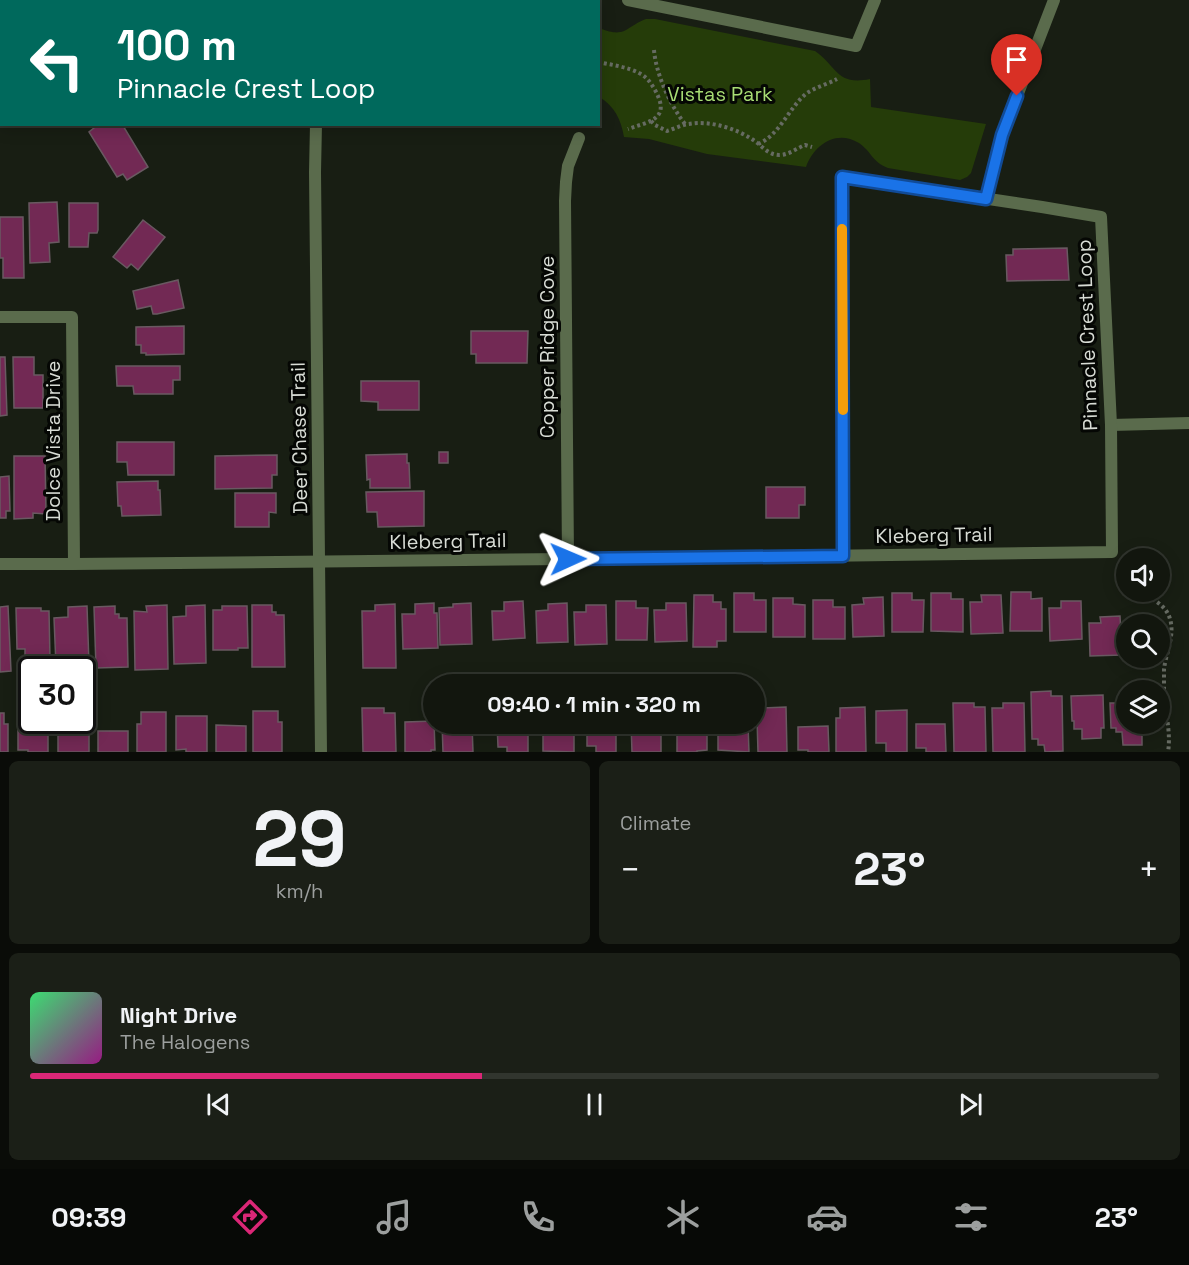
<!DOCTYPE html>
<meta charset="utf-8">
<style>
:root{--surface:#12160e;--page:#1b1f17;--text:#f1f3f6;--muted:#9c9f9e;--line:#31352e;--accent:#db2777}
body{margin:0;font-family:"Space Grotesk",sans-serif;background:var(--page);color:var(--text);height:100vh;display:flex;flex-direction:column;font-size:22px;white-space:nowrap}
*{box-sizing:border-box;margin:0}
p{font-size:20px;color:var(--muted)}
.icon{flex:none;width:33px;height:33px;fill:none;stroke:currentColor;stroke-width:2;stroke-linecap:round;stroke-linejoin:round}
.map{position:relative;height:752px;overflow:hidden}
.sheet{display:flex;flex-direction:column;gap:9px;padding:9px;background:#0a0c08;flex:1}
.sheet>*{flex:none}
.guide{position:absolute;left:0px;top:0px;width:600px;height:126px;box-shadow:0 3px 15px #0003,0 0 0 2px var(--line);background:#00695c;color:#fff;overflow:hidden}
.buttons{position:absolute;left:1116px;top:548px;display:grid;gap:12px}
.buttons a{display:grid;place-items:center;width:54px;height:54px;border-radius:50%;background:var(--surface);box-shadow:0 3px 15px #0003,0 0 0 2px var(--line);font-size:30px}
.speed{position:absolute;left:18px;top:656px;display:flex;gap:12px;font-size:30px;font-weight:700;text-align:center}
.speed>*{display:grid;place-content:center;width:78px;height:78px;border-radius:50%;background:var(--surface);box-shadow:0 3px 15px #0003,0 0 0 2px var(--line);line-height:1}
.speed .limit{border:3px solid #111;border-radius:9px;background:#fff;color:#111}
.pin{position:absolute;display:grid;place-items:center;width:51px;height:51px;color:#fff;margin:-62px -26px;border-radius:50% 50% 50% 0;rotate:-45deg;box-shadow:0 0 6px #0007}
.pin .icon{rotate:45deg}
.me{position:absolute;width:66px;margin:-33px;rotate:89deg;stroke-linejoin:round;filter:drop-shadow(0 0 4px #0008)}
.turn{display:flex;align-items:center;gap:21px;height:126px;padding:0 18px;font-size:27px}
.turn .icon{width:78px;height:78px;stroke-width:2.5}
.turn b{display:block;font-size:42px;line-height:51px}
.big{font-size:45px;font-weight:700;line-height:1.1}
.sheet .widget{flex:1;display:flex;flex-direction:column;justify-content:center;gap:9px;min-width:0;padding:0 21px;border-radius:9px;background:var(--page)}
.sheet .dial{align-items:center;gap:0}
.dial b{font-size:78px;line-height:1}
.song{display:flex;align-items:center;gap:18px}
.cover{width:72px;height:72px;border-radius:9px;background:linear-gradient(135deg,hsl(140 70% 55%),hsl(310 70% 35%))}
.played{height:6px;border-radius:3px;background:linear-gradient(90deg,var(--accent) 40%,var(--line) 40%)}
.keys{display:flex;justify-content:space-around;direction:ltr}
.heat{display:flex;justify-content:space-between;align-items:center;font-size:33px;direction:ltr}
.sheet .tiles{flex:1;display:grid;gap:9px;grid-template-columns:1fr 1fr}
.widget:last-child{grid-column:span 2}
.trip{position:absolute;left:423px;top:674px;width:342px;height:60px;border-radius:30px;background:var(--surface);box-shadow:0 3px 15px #0003,0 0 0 2px var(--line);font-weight:700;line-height:60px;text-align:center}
.tabs{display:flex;height:96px;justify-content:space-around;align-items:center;background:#070906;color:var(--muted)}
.tabs .icon{width:42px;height:42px}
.tabs .active{color:var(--accent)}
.tabs b{font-size:27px;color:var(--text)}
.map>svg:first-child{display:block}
.green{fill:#253c09}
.building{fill:#722954;stroke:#695961;stroke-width:1.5}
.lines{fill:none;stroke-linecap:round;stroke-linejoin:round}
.path{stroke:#666b62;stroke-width:4;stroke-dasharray:3 3;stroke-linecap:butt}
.minor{stroke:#5a6b4c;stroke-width:12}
.route-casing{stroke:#114b97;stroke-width:15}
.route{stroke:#1a73e8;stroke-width:10}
.slow{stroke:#f59e0b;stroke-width:10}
.labels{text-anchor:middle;stroke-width:6;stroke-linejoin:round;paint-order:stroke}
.park-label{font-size:20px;fill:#a8dd74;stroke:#050704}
.street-label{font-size:20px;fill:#d8dcd5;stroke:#050704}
</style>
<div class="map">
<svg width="1189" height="752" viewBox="0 0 1189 752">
<rect width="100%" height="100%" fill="#181e13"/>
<g class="green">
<path d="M 365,0 L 578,0 L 578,1 L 373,2 Z"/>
<path d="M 646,19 L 655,19 L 815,51 C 837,66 836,86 870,79 L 871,107 L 986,124 L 971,173 L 967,177 L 960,180 L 888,168 C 872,162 872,152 859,143 C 836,129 814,145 806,167 L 707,154 L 649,139 L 624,137 C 621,120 615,106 599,97 L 599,28 C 626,39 625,27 646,19 Z"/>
</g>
<g class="building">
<path d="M 99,124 L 122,124 L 148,167 L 127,180 L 123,174 L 117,177 L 89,132 Z"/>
<path d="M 57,202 L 59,242 L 49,243 L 50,262 L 30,263 L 29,203 Z"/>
<path d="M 69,203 L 98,203 L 98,230 L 97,233 L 89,233 L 88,247 L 69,247 Z"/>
<path d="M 0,217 L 23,217 L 24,278 L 3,278 L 3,258 L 0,258 Z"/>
<path d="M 143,220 L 165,237 L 138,270 L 131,264 L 127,268 L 113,257 Z"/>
<path d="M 1067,248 L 1069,280 L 1007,281 L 1006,255 L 1013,255 L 1013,249 Z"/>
<path d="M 178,280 L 184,308 L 157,314 L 153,314 L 151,306 L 137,309 L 133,291 Z"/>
<path d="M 184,326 L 184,354 L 146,355 L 146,353 L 141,353 L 141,345 L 136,345 L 136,327 Z"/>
<path d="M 471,331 L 528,331 L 527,363 L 476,363 L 476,354 L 471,354 Z"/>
<path d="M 0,357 L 5,357 L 7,415 L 0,416 Z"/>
<path d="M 13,357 L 34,357 L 34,375 L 43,375 L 43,408 L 14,408 Z"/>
<path d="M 116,366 L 180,366 L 180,380 L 173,380 L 173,394 L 134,394 L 133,386 L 117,386 Z"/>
<path d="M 361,381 L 419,381 L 419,410 L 378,410 L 378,402 L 361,401 Z"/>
<path d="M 117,442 L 174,442 L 174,475 L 128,475 L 127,462 L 117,462 Z"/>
<rect x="439" y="452" width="9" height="11"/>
<path d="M 407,454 L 407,463 L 409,463 L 410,488 L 370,488 L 370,479 L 367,480 L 366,455 Z"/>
<path d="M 277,455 L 277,475 L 272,475 L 272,488 L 215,489 L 215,456 Z"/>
<path d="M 14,456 L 45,456 L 46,514 L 33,513 L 33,518 L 14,519 Z"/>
<path d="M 9,476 L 10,511 L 6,511 L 6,518 L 0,518 L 0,477 Z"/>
<path d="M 158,481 L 158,490 L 160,490 L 161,515 L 122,516 L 121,506 L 118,506 L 117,482 Z"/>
<path d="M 766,487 L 805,487 L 805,505 L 799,505 L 799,518 L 766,518 Z"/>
<path d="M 424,491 L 424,526 L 378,527 L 377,512 L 367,512 L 366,492 Z"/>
<path d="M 235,493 L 276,493 L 276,513 L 269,512 L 269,527 L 235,527 Z"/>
<path d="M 1011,592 L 1031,592 L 1031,599 L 1042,598 L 1042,631 L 1010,631 Z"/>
<path d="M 734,593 L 754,593 L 754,600 L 766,600 L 766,632 L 734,632 Z"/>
<path d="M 892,593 L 912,593 L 912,600 L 924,600 L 923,632 L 892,632 Z"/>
<path d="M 931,593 L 951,593 L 951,599 L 963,599 L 963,632 L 931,631 Z"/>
<path d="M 694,595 L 713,595 L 713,602 L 721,602 L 721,609 L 726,609 L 726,641 L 717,641 L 717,647 L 693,647 Z"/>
<path d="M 981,595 L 1001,595 L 1003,633 L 971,634 L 970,602 L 982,602 Z"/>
<path d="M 883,597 L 884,636 L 853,637 L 852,605 L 864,604 L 863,598 Z"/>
<path d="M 773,598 L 793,598 L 793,604 L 805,605 L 805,637 L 773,637 Z"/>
<path d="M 813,600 L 833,600 L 833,607 L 845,607 L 845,639 L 813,639 Z"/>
<path d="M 523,601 L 525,638 L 493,640 L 492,611 L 504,611 L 504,602 Z"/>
<path d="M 616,601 L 636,601 L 636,608 L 648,608 L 647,640 L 616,640 Z"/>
<path d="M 1061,601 L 1081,601 L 1082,639 L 1050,641 L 1049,608 L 1061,608 Z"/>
<path d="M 434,603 L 434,613 L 437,613 L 438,648 L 403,649 L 402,614 L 415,614 L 415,604 Z"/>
<path d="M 471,603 L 472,644 L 440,645 L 439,608 L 453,607 L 453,604 Z"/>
<path d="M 567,603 L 568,642 L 537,643 L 536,611 L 548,610 L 548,604 Z"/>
<path d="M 666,603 L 686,603 L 687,641 L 655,642 L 654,610 L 666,610 Z"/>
<path d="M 395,604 L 396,668 L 363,668 L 362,611 L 375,611 L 375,605 Z"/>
<path d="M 167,605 L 168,669 L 135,670 L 134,611 L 147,612 L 146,606 Z"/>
<path d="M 205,605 L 206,663 L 174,664 L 173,617 L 186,616 L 186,606 Z"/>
<path d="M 252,605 L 272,605 L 272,612 L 276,612 L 276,615 L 284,615 L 285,667 L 252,667 Z"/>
<path d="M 586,605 L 606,605 L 607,644 L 575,645 L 574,612 L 586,612 Z"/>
<path d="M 8,606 L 11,671 L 0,672 L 0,607 Z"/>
<path d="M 87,606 L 89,664 L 56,666 L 54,618 L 68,617 L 68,607 Z"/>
<path d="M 115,606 L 115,614 L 119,614 L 119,618 L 127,618 L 128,667 L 96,668 L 94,607 Z"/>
<path d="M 222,606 L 247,606 L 248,648 L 238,648 L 238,650 L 213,650 L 213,610 L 222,610 Z"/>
<path d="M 16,608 L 41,608 L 41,611 L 49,611 L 50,659 L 25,659 L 25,649 L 17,649 Z"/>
<path d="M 1120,616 L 1122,655 L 1090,656 L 1089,623 L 1101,623 L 1100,617 Z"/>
<path d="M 1051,691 L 1051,696 L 1062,696 L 1063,751 L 1045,752 L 1044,745 L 1038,745 L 1038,739 L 1032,739 L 1031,692 Z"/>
<path d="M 1103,695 L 1104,728 L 1101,728 L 1101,738 L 1082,739 L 1082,729 L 1074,729 L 1074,721 L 1072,721 L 1071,696 Z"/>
<path d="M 953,703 L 974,703 L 974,707 L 985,707 L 986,752 L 954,752 Z"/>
<path d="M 1003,703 L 1024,703 L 1025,752 L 993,752 L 992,708 L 1003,708 Z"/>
<path d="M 1110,703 L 1126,703 L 1126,723 L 1142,723 L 1142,745 L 1123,745 L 1122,732 L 1116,732 L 1116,728 L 1111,728 Z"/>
<path d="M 786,707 L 787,752 L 758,752 L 757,719 L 760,719 L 760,708 Z"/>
<path d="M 865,707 L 866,752 L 836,752 L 836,718 L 840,718 L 840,708 Z"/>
<path d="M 362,708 L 384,708 L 384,713 L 395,713 L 396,752 L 363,752 Z"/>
<path d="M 907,710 L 907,752 L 886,752 L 886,743 L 876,743 L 876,711 Z"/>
<path d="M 253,711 L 278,711 L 278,722 L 282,722 L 282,752 L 253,752 Z"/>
<path d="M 141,712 L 166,712 L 166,752 L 137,752 L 137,724 L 141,724 Z"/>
<path d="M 0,713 L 4,713 L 4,724 L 8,724 L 8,752 L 0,752 Z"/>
<path d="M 176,716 L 207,716 L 207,752 L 186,752 L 186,749 L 176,750 Z"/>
<path d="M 18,718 L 48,720 L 48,752 L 28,752 L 28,750 L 18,750 Z"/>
<path d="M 434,721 L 435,750 L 431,750 L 431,752 L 405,752 L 405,722 Z"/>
<path d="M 442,723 L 472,723 L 473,752 L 443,752 Z"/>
<path d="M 497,723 L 528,723 L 528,752 L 507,752 L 507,747 L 498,747 Z"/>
<path d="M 587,723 L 616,723 L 616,752 L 596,752 L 596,746 L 587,746 Z"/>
<path d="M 631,723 L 661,723 L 661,752 L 632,752 Z"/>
<path d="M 718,723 L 748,723 L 749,752 L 718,750 Z"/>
<path d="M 916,724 L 945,724 L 946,752 L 926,752 L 926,748 L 916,748 Z"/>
<path d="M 216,725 L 246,726 L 246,752 L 216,752 Z"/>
<rect x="58" y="726" width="31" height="26"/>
<path d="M 574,726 L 574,752 L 543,751 L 543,727 Z"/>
<path d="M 707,726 L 707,750 L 697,751 L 697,752 L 677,752 L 677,727 Z"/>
<path d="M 828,726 L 829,752 L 808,752 L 808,750 L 798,750 L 798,727 Z"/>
<rect x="98" y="731" width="30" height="21"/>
</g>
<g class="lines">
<g class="path">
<path d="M 499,0 L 500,2"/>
<path d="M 527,0 L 528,2"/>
<path d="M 560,0 L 560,2"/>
<path d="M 654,50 C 656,74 670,105 685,124"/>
<path d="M 598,62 C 612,65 628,67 639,73 C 647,77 651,83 655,90 C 671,119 651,121 628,129"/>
<path d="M 651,121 L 655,125 L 667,131 C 674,129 681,125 689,124 C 710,120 739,129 756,142 C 763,147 769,155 779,155 C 789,155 797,148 805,145 L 812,147"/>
<path d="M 758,144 C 780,135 789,107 807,93 C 816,87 828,84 837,79"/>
<path d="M 1136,591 C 1149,597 1166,604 1170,619 C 1175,635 1166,653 1164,669 C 1164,678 1164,688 1164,697 C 1166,715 1171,734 1168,752"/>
</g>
<g class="minor">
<path d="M 628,0 L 856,46 L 875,0"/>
<path d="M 71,2 L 71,0"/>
<path d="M 331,2 L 331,0"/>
<path d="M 0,73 L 2,73"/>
<path d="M 316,124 L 315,172 L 321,752"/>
<path d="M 986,199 L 1002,135 L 1054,0"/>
<path d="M 0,317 L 72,317 L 74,564"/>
<path d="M 1111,425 L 1189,423"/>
<path d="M 568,559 L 565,201 L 566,182 L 568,166 L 579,138"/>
<path d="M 0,564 L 74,564 L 568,559 L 597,559 L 1112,552 L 1111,425 L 1101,217 L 1042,207 L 842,177 L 843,556"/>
</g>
</g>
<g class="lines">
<defs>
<path id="route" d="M 568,559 L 843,556 L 842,177 L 986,199 L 1002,135 L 1017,96"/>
</defs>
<use href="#route" class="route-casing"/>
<use href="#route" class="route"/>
<path class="slow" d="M 842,229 L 843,410"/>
</g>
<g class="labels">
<g class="park-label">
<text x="720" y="101">Vistas Park</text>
</g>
<g class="street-label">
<text transform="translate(1087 335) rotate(-92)" y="7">Pinnacle Crest Loop</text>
<text transform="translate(547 347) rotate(-90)" y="7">Copper Ridge Cove</text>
<text transform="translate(299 438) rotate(-91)" y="7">Deer Chase Trail</text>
<text transform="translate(53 441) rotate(-90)" y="7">Dolce Vista Drive</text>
<text transform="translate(934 535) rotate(-1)" y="7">Kleberg Trail</text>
<text transform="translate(448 541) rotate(-1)" y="7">Kleberg Trail</text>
</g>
</g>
</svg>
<div class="buttons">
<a><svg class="icon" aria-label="sound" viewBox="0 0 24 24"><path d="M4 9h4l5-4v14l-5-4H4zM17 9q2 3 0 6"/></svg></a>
<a><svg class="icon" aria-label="search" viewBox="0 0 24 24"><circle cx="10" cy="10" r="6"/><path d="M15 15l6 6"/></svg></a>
<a><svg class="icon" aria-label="layers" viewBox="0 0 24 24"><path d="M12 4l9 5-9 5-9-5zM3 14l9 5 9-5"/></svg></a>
</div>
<div class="speed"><div class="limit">30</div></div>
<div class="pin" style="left:1017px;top:96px;background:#d93025"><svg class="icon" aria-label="arrive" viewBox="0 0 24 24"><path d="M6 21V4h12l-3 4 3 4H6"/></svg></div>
<svg class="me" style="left:568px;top:559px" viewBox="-20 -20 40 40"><path d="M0-17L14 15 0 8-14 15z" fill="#1a73e8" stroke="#fff" stroke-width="4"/></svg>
<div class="trip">09:40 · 1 min · 320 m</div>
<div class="guide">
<div class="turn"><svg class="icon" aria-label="left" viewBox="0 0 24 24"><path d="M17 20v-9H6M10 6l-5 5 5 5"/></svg><div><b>100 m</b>Pinnacle Crest Loop</div></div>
</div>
</div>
<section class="sheet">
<div class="tiles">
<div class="widget dial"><b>29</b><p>km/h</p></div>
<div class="widget"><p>Climate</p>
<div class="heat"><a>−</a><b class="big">23°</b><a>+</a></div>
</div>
<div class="widget">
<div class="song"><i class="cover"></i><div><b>Night Drive</b><p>The Halogens</p></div></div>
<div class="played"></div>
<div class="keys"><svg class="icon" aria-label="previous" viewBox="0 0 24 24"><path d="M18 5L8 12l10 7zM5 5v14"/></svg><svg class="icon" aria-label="pause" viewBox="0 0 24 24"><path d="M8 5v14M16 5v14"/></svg><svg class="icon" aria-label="next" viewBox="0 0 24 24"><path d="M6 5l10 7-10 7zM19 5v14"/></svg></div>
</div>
</div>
</section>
<nav class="tabs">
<b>09:39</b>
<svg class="icon active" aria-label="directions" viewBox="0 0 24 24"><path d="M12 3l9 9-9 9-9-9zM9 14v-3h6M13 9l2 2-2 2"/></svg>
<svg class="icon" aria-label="music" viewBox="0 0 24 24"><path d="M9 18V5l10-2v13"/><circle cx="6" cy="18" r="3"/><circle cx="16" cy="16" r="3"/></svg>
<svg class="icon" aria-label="phone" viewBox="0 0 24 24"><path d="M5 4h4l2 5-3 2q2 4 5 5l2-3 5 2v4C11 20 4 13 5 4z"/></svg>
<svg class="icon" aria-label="climate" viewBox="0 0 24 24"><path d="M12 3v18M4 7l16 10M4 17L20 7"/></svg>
<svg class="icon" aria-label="car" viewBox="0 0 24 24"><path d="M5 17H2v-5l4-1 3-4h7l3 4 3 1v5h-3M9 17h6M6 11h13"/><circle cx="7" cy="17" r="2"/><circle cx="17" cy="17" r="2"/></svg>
<svg class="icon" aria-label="filters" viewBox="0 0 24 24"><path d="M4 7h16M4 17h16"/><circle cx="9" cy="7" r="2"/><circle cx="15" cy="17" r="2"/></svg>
<b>23°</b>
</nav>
